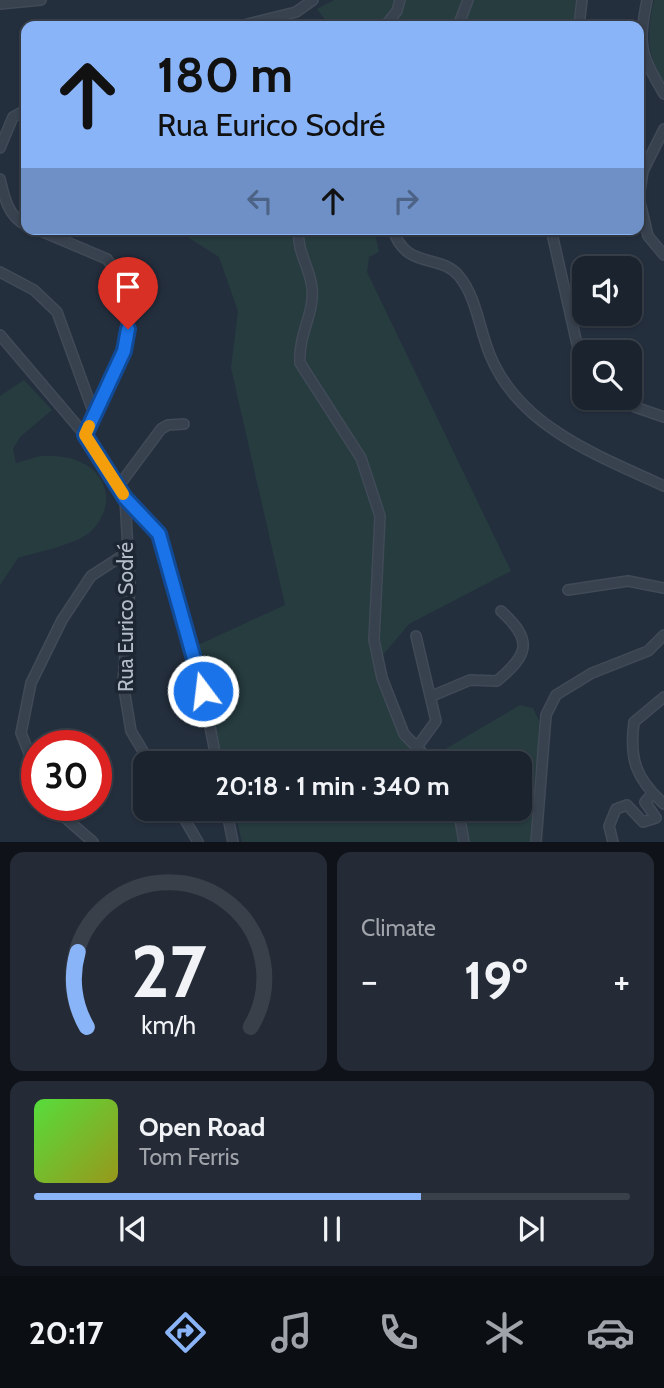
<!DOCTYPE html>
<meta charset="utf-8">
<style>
:root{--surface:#1b232e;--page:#242b36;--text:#f1f3f6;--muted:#a0a4aa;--line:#39404a;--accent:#8ab4f8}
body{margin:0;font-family:Cabin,sans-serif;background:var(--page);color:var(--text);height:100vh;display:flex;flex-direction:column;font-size:26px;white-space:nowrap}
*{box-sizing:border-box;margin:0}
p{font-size:23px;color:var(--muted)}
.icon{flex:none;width:38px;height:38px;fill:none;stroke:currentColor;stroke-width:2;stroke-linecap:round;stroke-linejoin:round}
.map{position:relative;height:842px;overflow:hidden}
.drawer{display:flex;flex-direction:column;gap:10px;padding:10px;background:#0f1319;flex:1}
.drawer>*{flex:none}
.guide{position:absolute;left:21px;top:21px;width:623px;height:214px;border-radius:14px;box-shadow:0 2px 5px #0004,0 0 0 2px var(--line);background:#8ab4f8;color:#111;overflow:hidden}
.fabs{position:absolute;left:572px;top:256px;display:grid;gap:14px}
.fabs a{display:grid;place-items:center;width:70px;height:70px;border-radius:14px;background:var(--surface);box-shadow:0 2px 5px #0004,0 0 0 2px var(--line);font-size:35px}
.speed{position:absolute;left:21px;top:730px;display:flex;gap:14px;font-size:35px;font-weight:700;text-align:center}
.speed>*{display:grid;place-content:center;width:91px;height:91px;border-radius:50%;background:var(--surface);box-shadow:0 2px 5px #0004,0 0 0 2px var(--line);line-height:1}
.speed .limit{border:10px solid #d22;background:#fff;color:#111}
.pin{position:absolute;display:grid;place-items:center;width:60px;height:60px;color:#fff;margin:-72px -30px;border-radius:50% 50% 50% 0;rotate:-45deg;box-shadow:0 0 7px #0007}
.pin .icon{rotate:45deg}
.me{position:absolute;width:77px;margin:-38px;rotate:345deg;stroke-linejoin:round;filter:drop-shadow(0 0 5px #0008)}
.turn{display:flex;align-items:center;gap:24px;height:147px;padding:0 21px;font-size:32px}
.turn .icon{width:91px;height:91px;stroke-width:2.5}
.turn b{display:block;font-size:49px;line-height:60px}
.lanes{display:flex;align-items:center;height:66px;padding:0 21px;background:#0003;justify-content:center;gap:35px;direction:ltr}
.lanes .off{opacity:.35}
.big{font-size:52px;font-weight:700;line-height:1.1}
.drawer .widget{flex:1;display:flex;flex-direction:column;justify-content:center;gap:10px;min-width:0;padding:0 24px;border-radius:14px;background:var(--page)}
.drawer .dial{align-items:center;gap:0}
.dial svg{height:182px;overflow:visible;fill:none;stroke:var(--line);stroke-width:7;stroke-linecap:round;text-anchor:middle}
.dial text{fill:var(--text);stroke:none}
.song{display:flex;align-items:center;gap:21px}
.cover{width:84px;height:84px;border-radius:10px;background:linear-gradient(135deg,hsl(110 70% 55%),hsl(60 70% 35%))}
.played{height:7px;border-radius:4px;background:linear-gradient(90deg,var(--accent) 65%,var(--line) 65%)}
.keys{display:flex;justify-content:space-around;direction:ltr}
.heat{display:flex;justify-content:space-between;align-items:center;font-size:38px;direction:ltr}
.drawer .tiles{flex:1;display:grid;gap:10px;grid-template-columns:1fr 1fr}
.widget:last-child{grid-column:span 2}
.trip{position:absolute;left:133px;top:751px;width:399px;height:70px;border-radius:14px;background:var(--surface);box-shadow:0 2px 5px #0004,0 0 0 2px var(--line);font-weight:700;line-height:70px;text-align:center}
.tabs{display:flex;height:112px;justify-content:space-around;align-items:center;background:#0b0e12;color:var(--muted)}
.tabs .icon{width:49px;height:49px}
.tabs .active{color:var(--accent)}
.tabs b{font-size:32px;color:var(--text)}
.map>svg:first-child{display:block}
.green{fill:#263c3f}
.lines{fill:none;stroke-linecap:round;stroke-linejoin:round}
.minor-casing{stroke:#414a57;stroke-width:12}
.minor{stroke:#38414e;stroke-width:9}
.route-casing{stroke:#114b97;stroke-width:18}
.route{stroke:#1a73e8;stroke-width:12}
.slow{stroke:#f59e0b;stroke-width:12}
.labels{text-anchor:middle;stroke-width:7;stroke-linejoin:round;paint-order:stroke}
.street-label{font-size:21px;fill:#b4bcc9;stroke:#1d2633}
</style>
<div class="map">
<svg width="664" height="842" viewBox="0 0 664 842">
<rect width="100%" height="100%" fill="#242f3e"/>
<g class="green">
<path d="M 334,0 L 581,0 L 578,26 L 330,26 L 317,9 Z"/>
<path d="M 654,0 L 664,0 L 664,84 C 646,55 647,32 654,0 Z"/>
<path d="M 175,229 L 374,229 L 379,252 L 369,257 L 367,272 L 511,571 L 409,624 L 378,661 L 381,689 L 403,741 L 432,761 L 442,751 L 520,705 L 533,708 L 539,721 L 541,735 L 533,842 L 242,842 L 234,809 L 520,808 L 520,763 L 224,763 L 196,646 L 285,605 L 231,368 L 238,311 L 219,257 Z"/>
<path d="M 24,380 L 52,410 L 20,437 L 13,449 L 16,463 C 24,461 34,457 42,456 C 70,454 101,464 106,494 C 108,508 100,523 90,532 C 76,545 36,552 18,558 L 0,585 L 0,396 Z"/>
</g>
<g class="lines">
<defs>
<g id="minor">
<path d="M 647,0 C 638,46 640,53 664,94"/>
<path d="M 0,4 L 41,0"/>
<path d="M 240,26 L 296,12 L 313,0"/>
<path d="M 385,26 L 397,11 L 400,0"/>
<path d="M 458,26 L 468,0"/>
<path d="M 579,26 L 582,0"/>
<path d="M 0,148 L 13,117 L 26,110"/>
<path d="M 0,179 C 4,196 8,217 26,225"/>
<path d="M 639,197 L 643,171 L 664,129"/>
<path d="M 639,198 L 648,236 L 664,255"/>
<path d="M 36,229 L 107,259 L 122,280 L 128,304 L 124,351 L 85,435"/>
<path d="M 299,229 C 296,251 310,267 312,288 C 315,312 298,335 300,363 L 361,458 L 380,516 L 374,640 L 382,678 L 404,734 L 432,763"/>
<path d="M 393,229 C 405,270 440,253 459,276 C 477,298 479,329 490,355 C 519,427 599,456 664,486"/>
<path d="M 551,229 L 577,344 L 584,357"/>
<path d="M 0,272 L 34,290 L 57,312 L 94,414"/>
<path d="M 0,335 L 85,435 L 125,498 L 130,585 L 123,683 L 131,731 L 150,763"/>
<path d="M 622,397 L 635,407 L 664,417"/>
<path d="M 118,487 L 161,429 L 168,425 L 184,424"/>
<path d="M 125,498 L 159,534 L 203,690 L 217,763"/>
<path d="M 568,590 L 628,581 L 664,588"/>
<path d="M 416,636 L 436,721 L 417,747"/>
<path d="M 432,696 L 470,680 L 497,681 C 528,655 534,641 501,611"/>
<path d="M 664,697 L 634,722 C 629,759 636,779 664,804"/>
<path d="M 37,773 L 21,733 L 31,683 L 62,620 L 91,576 L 128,552"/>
<path d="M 56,805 L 62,815 L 93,842"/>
<path d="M 178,808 L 198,842"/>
<path d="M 226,808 L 233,842"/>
<path d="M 458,808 L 464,842"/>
<path d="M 536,842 L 546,715 L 556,695 L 592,673 L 648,651 L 664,635"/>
<path d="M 613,842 L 609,826 L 616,809 L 627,805 L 643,822 L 656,818 L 645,802 L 652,794"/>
</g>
</defs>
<use href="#minor" class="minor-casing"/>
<use href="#minor" class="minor"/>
</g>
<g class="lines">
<defs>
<path id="route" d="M 128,329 L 124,351 L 85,435 L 125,498 L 159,534 L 203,691"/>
</defs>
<use href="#route" class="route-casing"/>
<use href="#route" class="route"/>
<path class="slow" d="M 89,426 L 85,435 L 123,494"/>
</g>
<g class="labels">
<g class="street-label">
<text transform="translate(126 617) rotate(-90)" y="7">Rua Eurico Sodré</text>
</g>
</g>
</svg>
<div class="fabs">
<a><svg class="icon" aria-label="sound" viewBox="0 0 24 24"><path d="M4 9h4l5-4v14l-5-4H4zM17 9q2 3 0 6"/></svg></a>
<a><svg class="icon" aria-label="search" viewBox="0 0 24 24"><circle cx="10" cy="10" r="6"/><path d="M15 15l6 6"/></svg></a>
</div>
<div class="speed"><div class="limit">30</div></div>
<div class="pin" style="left:128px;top:329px;background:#d93025"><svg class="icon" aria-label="arrive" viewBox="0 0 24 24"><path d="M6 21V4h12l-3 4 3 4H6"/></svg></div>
<svg class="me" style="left:203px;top:691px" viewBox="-20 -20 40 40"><circle r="17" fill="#1a73e8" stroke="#fff" stroke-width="3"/><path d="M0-11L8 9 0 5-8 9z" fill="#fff"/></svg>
<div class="trip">20:18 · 1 min · 340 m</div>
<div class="guide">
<div class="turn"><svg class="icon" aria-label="ahead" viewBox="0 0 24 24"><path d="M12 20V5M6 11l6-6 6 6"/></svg><div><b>180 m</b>Rua Eurico Sodré</div></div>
<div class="lanes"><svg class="icon off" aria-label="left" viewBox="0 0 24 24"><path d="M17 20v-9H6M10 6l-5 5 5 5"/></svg><svg class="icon" aria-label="ahead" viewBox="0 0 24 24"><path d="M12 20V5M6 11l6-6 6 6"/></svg><svg class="icon off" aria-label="right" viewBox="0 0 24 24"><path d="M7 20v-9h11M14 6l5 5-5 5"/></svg></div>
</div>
</div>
<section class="drawer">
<div class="tiles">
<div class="widget dial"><svg viewBox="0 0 100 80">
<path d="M14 69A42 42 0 1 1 86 69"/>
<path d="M14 69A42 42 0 0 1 10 36" stroke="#8ab4f8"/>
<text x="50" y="56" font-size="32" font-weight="700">27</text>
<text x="50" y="72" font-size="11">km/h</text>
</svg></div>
<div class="widget"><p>Climate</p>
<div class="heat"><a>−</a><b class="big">19°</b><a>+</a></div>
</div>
<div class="widget">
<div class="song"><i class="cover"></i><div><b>Open Road</b><p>Tom Ferris</p></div></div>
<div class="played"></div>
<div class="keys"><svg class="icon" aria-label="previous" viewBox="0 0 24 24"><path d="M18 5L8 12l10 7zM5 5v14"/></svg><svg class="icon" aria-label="pause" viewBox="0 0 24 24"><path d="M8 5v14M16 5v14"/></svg><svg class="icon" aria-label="next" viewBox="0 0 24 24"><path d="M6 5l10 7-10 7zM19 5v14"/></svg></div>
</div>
</div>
</section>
<nav class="tabs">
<b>20:17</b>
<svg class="icon active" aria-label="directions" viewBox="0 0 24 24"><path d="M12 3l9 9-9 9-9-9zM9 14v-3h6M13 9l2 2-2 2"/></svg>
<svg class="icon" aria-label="music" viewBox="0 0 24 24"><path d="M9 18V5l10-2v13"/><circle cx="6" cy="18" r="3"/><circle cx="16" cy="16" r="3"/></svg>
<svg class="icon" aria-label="phone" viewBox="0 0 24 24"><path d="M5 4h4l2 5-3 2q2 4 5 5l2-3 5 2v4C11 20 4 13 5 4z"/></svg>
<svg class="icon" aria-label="climate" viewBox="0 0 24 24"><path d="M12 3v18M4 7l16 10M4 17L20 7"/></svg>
<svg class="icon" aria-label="car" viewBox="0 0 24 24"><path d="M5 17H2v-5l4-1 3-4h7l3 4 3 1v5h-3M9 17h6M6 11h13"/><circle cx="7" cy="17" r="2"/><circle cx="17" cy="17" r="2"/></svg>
</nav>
